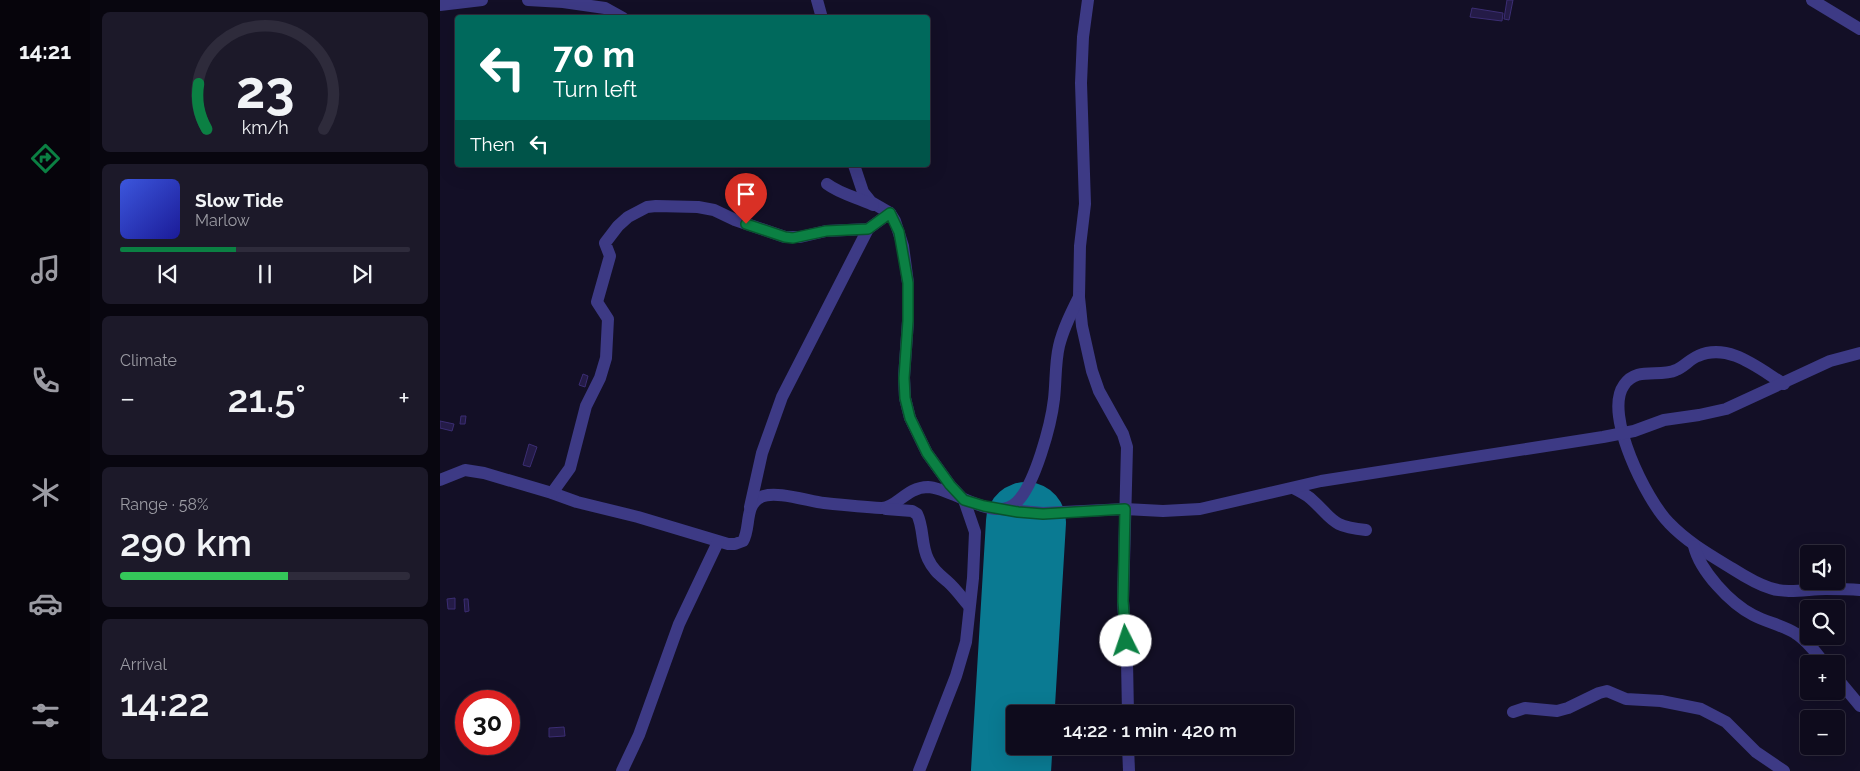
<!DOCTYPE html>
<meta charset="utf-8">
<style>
:root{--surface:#0e0b1c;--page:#1c1929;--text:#f1f3f6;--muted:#9b9ba3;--line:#2e2b3b;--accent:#0b8043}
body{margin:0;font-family:Raleway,sans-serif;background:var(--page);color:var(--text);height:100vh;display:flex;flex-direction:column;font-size:19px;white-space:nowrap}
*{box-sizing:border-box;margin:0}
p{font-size:16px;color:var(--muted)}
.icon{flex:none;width:28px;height:28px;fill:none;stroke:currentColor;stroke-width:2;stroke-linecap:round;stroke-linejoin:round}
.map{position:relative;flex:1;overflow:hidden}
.side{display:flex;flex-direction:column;gap:12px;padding:12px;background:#08060f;width:350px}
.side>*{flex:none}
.banner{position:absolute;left:15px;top:15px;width:475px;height:152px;border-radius:5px;box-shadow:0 5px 20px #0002,0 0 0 1px var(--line);background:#00695c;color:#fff;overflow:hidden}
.fabs{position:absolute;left:1360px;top:545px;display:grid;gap:10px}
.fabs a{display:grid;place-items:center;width:45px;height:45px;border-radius:5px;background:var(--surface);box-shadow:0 5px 20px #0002,0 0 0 1px var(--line);font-size:25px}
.speed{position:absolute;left:15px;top:690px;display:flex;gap:10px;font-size:25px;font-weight:700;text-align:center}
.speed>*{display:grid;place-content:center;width:65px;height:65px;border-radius:50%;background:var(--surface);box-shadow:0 5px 20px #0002,0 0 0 1px var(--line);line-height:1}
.speed .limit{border:8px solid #d22;background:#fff;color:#111}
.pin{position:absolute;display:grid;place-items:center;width:42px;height:42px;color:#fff;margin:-51px -21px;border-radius:50% 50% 50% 0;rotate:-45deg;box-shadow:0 0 5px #0007}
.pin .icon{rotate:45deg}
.me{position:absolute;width:55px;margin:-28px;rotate:356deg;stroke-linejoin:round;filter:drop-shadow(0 0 4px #0008)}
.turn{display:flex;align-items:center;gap:18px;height:105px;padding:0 15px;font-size:22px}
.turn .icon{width:65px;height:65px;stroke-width:2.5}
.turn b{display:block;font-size:35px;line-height:42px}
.then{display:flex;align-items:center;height:48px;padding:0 15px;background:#0003;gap:10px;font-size:19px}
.big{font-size:38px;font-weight:600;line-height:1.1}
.side .tile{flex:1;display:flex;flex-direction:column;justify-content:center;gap:8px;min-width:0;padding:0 18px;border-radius:8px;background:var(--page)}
.side .dial{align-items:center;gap:0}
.dial svg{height:130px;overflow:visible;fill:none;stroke:var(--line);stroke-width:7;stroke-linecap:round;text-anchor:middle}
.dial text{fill:var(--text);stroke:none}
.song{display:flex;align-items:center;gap:15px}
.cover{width:60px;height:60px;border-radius:8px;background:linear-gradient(135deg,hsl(230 70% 55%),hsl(240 70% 35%))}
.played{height:5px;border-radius:2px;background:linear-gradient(90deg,var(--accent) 40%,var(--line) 40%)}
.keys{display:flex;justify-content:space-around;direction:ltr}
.heat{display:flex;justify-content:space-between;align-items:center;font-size:28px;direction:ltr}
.charge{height:8px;border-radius:4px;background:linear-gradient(90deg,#34c759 58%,var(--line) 0)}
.trip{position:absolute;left:566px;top:705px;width:288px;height:50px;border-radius:5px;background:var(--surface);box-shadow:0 5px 20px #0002,0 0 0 1px var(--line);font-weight:600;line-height:50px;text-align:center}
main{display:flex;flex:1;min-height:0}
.tabs{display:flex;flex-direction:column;width:90px;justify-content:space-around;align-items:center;background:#06040b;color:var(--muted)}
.tabs .icon{width:35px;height:35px}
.tabs .current{color:var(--accent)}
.tabs b{font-size:22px;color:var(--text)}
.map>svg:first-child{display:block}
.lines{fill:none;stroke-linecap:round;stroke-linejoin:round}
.runway{stroke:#0a7a92;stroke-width:80}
.building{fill:#241b47;stroke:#3b2d73}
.minor{stroke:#3d3a85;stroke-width:12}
.route-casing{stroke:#07532c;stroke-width:12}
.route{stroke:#0b8043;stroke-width:9}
</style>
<main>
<nav class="tabs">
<b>14:21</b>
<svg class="icon current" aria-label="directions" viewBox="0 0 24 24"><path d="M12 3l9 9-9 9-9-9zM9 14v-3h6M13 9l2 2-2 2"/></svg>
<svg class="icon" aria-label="music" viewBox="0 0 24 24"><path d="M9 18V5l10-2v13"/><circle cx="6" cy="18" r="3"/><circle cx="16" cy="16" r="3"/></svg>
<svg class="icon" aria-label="phone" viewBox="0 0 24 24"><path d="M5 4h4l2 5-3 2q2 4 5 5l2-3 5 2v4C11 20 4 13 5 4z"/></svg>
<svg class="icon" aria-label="climate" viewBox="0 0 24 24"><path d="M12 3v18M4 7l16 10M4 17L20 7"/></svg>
<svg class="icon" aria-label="car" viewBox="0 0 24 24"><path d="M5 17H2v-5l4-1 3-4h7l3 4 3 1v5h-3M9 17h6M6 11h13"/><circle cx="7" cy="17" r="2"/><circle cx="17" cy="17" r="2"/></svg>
<svg class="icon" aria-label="filters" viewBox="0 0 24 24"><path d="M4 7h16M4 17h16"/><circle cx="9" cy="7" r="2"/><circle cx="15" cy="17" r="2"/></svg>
</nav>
<section class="side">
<div class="tile dial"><svg viewBox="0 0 100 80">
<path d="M14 69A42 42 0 1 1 86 69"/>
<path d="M14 69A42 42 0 0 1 9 41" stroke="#0b8043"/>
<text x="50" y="56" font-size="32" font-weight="700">23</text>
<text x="50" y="72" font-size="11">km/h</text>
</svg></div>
<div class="tile">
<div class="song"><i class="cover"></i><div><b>Slow Tide</b><p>Marlow</p></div></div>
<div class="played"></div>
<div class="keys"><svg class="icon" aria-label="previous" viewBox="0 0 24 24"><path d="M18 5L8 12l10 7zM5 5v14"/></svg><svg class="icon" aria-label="pause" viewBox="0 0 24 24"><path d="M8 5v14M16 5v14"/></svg><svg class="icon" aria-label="next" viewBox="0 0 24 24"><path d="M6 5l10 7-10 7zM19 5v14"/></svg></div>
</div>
<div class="tile"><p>Climate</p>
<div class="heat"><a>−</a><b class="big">21.5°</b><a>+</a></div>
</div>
<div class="tile"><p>Range · 58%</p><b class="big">290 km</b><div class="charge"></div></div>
<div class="tile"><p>Arrival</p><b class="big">14:22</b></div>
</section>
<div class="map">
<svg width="1420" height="771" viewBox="0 0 1420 771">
<rect width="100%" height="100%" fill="#130f26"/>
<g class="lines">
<path class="runway" d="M 571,771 L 586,522"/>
</g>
<g class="building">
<path d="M 1067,0 L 1073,0 L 1069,20 L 1064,19 Z"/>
<path d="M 1032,8 L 1063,13 L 1062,21 L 1030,17 Z"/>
<path d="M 143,374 L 148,376 L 145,387 L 139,385 Z"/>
<path d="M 21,416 L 26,416 L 25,424 L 20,424 Z"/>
<path d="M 0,421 L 14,424 L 12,431 L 0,428 Z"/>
<path d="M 89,444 L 97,447 L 90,467 L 83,465 Z"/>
<path d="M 15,598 L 15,609 L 8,609 L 7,599 Z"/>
<path d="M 24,599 L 28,599 L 29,611 L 25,612 Z"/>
<path d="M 124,727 L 125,736 L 109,737 L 109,728 Z"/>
</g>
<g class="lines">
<g class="minor">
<path d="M 88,0 L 123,2 L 165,8 L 183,18"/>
<path d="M 377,0 L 382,18"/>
<path d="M 648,0 L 643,37 L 641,83 L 645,204 L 640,246 L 639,297 L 642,326 L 652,371 L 659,391 L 683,434 L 687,447 L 683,601 L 687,661 L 688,714"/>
<path d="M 1372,0 L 1420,29"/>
<path d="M 0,5 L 42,0"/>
<path d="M 414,165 L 423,192 L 431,202 L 450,213 L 455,221 L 463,246 L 468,283 L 468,321 L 464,377 L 465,398 L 470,418 L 487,453 L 510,485 L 524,500 L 535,532 L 533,578 L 526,642 L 516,676 L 479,771"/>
<path d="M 387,184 C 402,195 417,197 433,205"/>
<path d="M 1344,384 C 1319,369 1289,342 1258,356 C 1250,359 1244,367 1236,370 C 1219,378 1197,366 1184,385 C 1163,414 1207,501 1229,523 C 1247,542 1270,555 1293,569 C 1304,576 1317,584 1330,588 C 1347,594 1368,589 1386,589 C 1397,589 1409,589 1420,590"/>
<path d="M 0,480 L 25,470 L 44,473 L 112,493 L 137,502 L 198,517 L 288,544 L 295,544 L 303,541 C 311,528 304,505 321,497 C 335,490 368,501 384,503 C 403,505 422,507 441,508 C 456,509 466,487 488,487 C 513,488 555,524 577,502 C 595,484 611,425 614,399 C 616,382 615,363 619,346 C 623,329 631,313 639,297"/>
<path d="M 853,488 C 859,491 865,494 870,498 C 894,519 889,526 926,530"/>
<path d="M 112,493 L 130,468 L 146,406 L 160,378 L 166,358 L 168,319 L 157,302 L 170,256 L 165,243 L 178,226 L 188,217 L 207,207 L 216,206 L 258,207 L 274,210 L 295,220 L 345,237 L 360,237 L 386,231 L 428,229"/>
<path d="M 310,507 L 322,453 L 342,397 L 428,229 L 450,213"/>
<path d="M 446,509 L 472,511 L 477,514 C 484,528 481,545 488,559 C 493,570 500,575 508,582 C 516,589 522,598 529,606"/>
<path d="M 559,509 L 603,513 L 685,509 L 723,511 L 760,509 L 881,481 L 1163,437 L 1194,431 L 1224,420 L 1259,415 L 1286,409 L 1390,361 L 1420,353"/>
<path d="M 1254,546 C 1260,571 1290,603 1313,615 C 1326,622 1342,625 1355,633 C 1367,640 1376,653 1385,664"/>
<path d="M 1396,677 L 1420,706"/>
<path d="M 1073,712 L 1085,708 L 1117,711 L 1128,708 L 1159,693 L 1167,691 L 1186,699 L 1221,701 L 1261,709 L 1286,722 L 1316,752 L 1344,771"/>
<path d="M 688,746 L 689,771"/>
<path d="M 182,771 L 199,735 L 239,624 L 278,542"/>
</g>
</g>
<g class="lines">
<defs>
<path id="route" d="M 306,224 L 345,237 L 353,238 L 386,231 L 428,229 L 450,213 L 459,232 L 468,283 L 468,321 L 464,378 L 465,398 L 470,418 L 487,453 L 510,485 L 524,500 L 544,506 L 578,512 L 603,514 L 685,509 L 683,601 L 686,641"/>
</defs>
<use href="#route" class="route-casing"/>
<use href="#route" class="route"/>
</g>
</svg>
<div class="fabs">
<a><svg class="icon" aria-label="sound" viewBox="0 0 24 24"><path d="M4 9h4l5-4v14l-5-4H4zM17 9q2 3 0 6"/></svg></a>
<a><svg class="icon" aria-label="search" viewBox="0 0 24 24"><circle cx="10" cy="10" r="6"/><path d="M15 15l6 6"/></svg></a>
<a>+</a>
<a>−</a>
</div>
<div class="speed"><div class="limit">30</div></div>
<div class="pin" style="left:306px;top:224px;background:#d93025"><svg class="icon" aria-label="arrive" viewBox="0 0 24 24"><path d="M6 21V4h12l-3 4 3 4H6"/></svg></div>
<svg class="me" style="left:686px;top:641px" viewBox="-20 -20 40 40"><circle r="19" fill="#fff"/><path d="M0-13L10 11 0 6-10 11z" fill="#0b8043"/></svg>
<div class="trip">14:22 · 1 min · 420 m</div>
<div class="banner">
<div class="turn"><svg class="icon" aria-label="left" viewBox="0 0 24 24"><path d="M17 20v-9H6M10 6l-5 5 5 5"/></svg><div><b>70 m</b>Turn left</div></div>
<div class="then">Then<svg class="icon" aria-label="left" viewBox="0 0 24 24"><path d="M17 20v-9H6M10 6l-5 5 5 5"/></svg></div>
</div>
</div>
</main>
